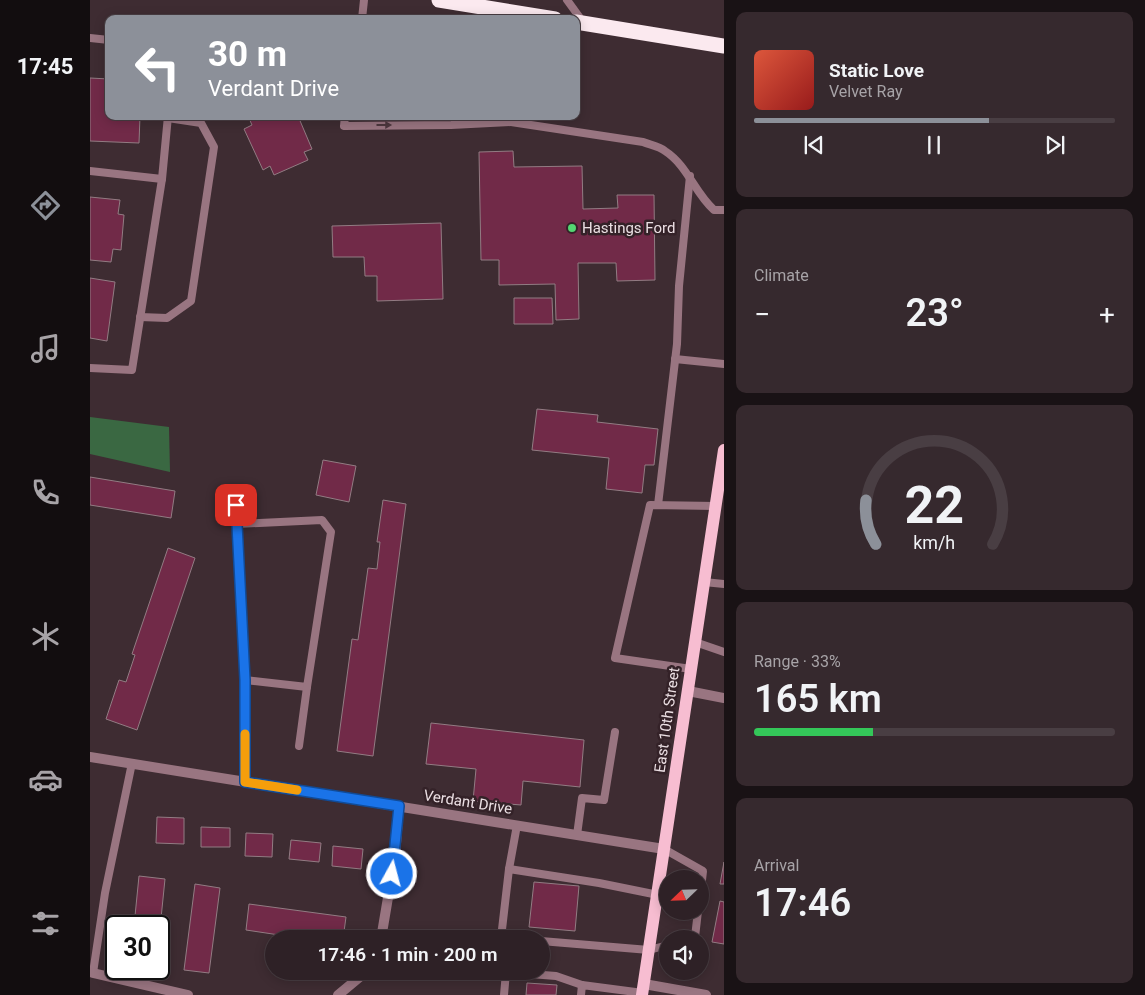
<!DOCTYPE html>
<meta charset="utf-8">
<style>
:root{--surface:#2e2126;--page:#36292e;--text:#f1f3f6;--muted:#a7a3a7;--line:#493e43;--accent:#8c9099}
body{margin:0;font-family:Roboto,sans-serif;background:var(--page);color:var(--text);height:100vh;display:flex;flex-direction:column;font-size:19px;white-space:nowrap}
*{box-sizing:border-box;margin:0}
p{font-size:16px;color:var(--muted)}
.icon{flex:none;width:28px;height:28px;fill:none;stroke:currentColor;stroke-width:2;stroke-linecap:round;stroke-linejoin:round}
.map{position:relative;flex:1;overflow:hidden}
.sheet{display:flex;flex-direction:column;gap:12px;padding:12px;background:#191215;width:421px}
.sheet>*{flex:none}
.guide{position:absolute;left:15px;top:15px;width:475px;height:105px;border-radius:10px;box-shadow:0 2px 12px #0003,0 0 0 1px var(--line);background:#8c9099;color:#fff;overflow:hidden}
.needle{width:32px;rotate:247deg}
.fabs{position:absolute;left:569px;top:870px;display:grid;gap:10px}
.fabs a{display:grid;place-items:center;width:50px;height:50px;border-radius:50%;background:var(--surface);box-shadow:0 2px 12px #0003,0 0 0 1px var(--line);font-size:25px}
.speed{position:absolute;left:15px;top:915px;display:flex;gap:10px;font-size:25px;font-weight:700;text-align:center}
.speed>*{display:grid;place-content:center;width:65px;height:65px;border-radius:50%;background:var(--surface);box-shadow:0 2px 12px #0003,0 0 0 1px var(--line);line-height:1}
.speed .limit{border:2px solid #111;border-radius:8px;background:#fff;color:#111}
.pin{position:absolute;display:grid;place-items:center;width:42px;height:42px;color:#fff;margin:-21px;border-radius:10px;box-shadow:0 2px 8px #0006}
.me{position:absolute;width:55px;margin:-28px;rotate:7deg;stroke-linejoin:round;filter:drop-shadow(0 0 4px #0008)}
.turn{display:flex;align-items:center;gap:18px;height:105px;padding:0 20px;font-size:22px}
.turn .icon{width:65px;height:65px;stroke-width:2.5}
.turn b{display:block;font-size:35px;line-height:42px}
.big{font-size:38px;font-weight:600;line-height:1.1}
.sheet .widget{flex:1;display:flex;flex-direction:column;justify-content:center;gap:8px;min-width:0;padding:0 18px;border-radius:10px;background:var(--page)}
.sheet .dial{align-items:center;gap:0}
.dial svg{height:130px;overflow:visible;fill:none;stroke:var(--line);stroke-width:7;stroke-linecap:round;text-anchor:middle}
.dial text{fill:var(--text);stroke:none}
.song{display:flex;align-items:center;gap:15px}
.cover{width:60px;height:60px;border-radius:8px;background:linear-gradient(135deg,hsl(10 70% 55%),hsl(0 70% 35%))}
.played{height:5px;border-radius:2px;background:linear-gradient(90deg,var(--accent) 65%,var(--line) 65%)}
.keys{display:flex;justify-content:space-around;direction:ltr}
.heat{display:flex;justify-content:space-between;align-items:center;font-size:28px;direction:ltr}
.charge{height:8px;border-radius:4px;background:linear-gradient(90deg,#34c759 33%,var(--line) 0)}
.trip{position:absolute;left:175px;top:930px;width:285px;height:50px;border-radius:25px;background:var(--surface);box-shadow:0 2px 12px #0003,0 0 0 1px var(--line);font-weight:600;line-height:50px;text-align:center}
main{display:flex;flex:1;min-height:0}
.dock{display:flex;flex-direction:column;width:90px;justify-content:space-around;align-items:center;background:#120d0f;color:var(--muted)}
.dock .icon{width:35px;height:35px}
.dock .current{color:var(--accent)}
.dock b{font-size:22px;color:var(--text)}
.map>svg:first-child{display:block}
.green{fill:#3a6842}
.building{fill:#712a48;stroke:#927c83}
.lines{fill:none;stroke-linecap:round;stroke-linejoin:round}
.lane{stroke:#997581;stroke-width:8}
.street{stroke:#997581;stroke-width:10}
.primary{stroke:#f7bdd1;stroke-width:12}
.highway{stroke:#fbe9ef;stroke-width:15}
.oneway{fill:#4d373e}
.route-casing{stroke:#114b97;stroke-width:12}
.route{stroke:#1a73e8;stroke-width:9}
.slow{stroke:#f59e0b;stroke-width:9}
.poi-dot{fill:#54d672;stroke:#342228;stroke-width:2}
.labels{text-anchor:middle;stroke-width:5;stroke-linejoin:round;paint-order:stroke}
.poi-label{font-size:15px;fill:#ebdfe3;stroke:#342228;text-anchor:start}
.street-label{font-size:15px;fill:#ebdfe3;stroke:#342228}
</style>
<main>
<nav class="dock">
<b>17:45</b>
<svg class="icon current" aria-label="directions" viewBox="0 0 24 24"><path d="M12 3l9 9-9 9-9-9zM9 14v-3h6M13 9l2 2-2 2"/></svg>
<svg class="icon" aria-label="music" viewBox="0 0 24 24"><path d="M9 18V5l10-2v13"/><circle cx="6" cy="18" r="3"/><circle cx="16" cy="16" r="3"/></svg>
<svg class="icon" aria-label="phone" viewBox="0 0 24 24"><path d="M5 4h4l2 5-3 2q2 4 5 5l2-3 5 2v4C11 20 4 13 5 4z"/></svg>
<svg class="icon" aria-label="climate" viewBox="0 0 24 24"><path d="M12 3v18M4 7l16 10M4 17L20 7"/></svg>
<svg class="icon" aria-label="car" viewBox="0 0 24 24"><path d="M5 17H2v-5l4-1 3-4h7l3 4 3 1v5h-3M9 17h6M6 11h13"/><circle cx="7" cy="17" r="2"/><circle cx="17" cy="17" r="2"/></svg>
<svg class="icon" aria-label="filters" viewBox="0 0 24 24"><path d="M4 7h16M4 17h16"/><circle cx="9" cy="7" r="2"/><circle cx="15" cy="17" r="2"/></svg>
</nav>
<div class="map">
<svg width="634" height="995" viewBox="0 0 634 995">
<rect width="100%" height="100%" fill="#3e2c32"/>
<path class="green" d="M 0,417 L 79,427 L 80,472 L 0,454 Z"/>
<g class="building">
<path d="M 0,78 L 19,79 L 19,116 L 50,116 L 49,143 L 0,141 Z"/>
<path d="M 158,116 L 208,116 L 222,149 L 214,152 L 218,160 L 184,175 L 180,166 L 173,170 L 154,129 L 162,125 Z"/>
<path d="M 423,151 L 424,167 L 492,166 L 493,209 L 528,208 L 527,195 L 564,195 L 565,280 L 527,281 L 526,263 L 488,263 L 489,319 L 466,320 L 465,284 L 409,285 L 409,260 L 391,260 L 389,152 Z"/>
<path d="M 0,197 L 30,200 L 28,214 L 34,215 L 31,250 L 23,249 L 21,262 L 0,260 Z"/>
<path d="M 351,223 L 353,299 L 287,301 L 287,276 L 275,276 L 274,257 L 243,257 L 242,226 Z"/>
<path d="M 0,278 L 25,282 L 17,341 L 0,338 Z"/>
<path d="M 424,298 L 462,298 L 463,324 L 424,324 Z"/>
<path d="M 447,409 L 508,415 L 507,422 L 568,429 L 564,465 L 555,465 L 552,493 L 516,489 L 519,458 L 442,450 Z"/>
<path d="M 233,460 L 266,466 L 259,502 L 226,495 Z"/>
<path d="M 0,477 L 85,491 L 81,518 L 0,505 Z"/>
<path d="M 293,500 L 316,504 L 283,756 L 247,751 L 262,639 L 268,640 L 278,568 L 287,569 L 290,542 L 287,542 Z"/>
<path d="M 78,548 L 105,558 L 47,730 L 16,719 L 29,680 L 36,682 L 45,655 L 42,654 Z"/>
<path d="M 341,723 L 494,740 L 490,787 L 433,781 L 431,805 L 383,801 L 386,769 L 336,764 Z"/>
<path d="M 67,817 L 94,818 L 94,844 L 66,843 Z"/>
<path d="M 111,827 L 140,828 L 140,847 L 111,847 Z"/>
<path d="M 156,833 L 183,834 L 182,857 L 155,856 Z"/>
<path d="M 201,840 L 231,843 L 229,862 L 199,859 Z"/>
<path d="M 243,846 L 273,849 L 271,869 L 242,866 Z"/>
<path d="M 634,862 L 634,884 L 630,884 Z"/>
<path d="M 49,876 L 75,879 L 69,938 L 69,926 L 44,926 Z"/>
<path d="M 444,882 L 489,886 L 485,931 L 439,927 Z"/>
<path d="M 105,884 L 130,888 L 119,973 L 94,970 Z"/>
<path d="M 630,901 L 634,902 L 634,944 L 622,942 Z"/>
<path d="M 159,904 L 256,917 L 253,939 L 216,939 L 156,930 Z"/>
<path d="M 437,983 L 467,985 L 466,995 L 436,995 Z"/>
</g>
<g class="lines">
<g class="lane">
<path d="M 477,0 L 493,22"/>
<path d="M 272,19 L 274,0"/>
<path d="M 0,38 L 19,40"/>
<path d="M 255,116 L 254,126 L 361,125 L 421,122"/>
<path d="M 410,116 L 421,122 L 553,142 C 560,145 569,146 575,151 C 598,166 604,192 624,210 L 634,210"/>
<path d="M 0,171 L 72,179"/>
<path d="M 50,317 L 77,318 L 101,301 L 124,147 L 111,123 L 78,118"/>
<path d="M 585,359 L 634,364"/>
<path d="M 0,368 L 42,370 L 72,179 L 78,116"/>
<path d="M 568,505 L 587,344 L 589,286 L 600,176"/>
<path d="M 147,524 L 232,520 L 241,532 L 217,687 L 155,680"/>
<path d="M 614,582 L 634,584"/>
<path d="M 605,642 L 634,652"/>
<path d="M 601,669 L 525,658 L 560,505 L 626,506"/>
<path d="M 209,746 L 217,687"/>
<path d="M 487,835 L 492,798 L 514,800 L 525,732"/>
<path d="M 574,849 L 613,871 L 610,898"/>
<path d="M 419,869 L 427,825"/>
<path d="M 424,939 L 411,938 L 419,869 L 509,883 L 578,897"/>
<path d="M 600,939 L 605,937 L 608,911"/>
<path d="M 451,941 L 559,950 L 578,945"/>
<path d="M 0,972 L 3,973 L 15,893 L 42,763"/>
<path d="M 414,995 L 416,972 L 466,976 L 492,985"/>
<path d="M 491,995 L 492,985 L 553,993"/>
</g>
<g class="street">
<path d="M 146,505 L 155,680 L 155,782"/>
<path d="M 598,691 L 634,698"/>
<path d="M 0,757 L 574,849"/>
<path d="M 291,939 L 305,856 L 309,806"/>
<path d="M 3,973 L 98,995"/>
<path d="M 554,984 L 616,995"/>
<path d="M 248,995 L 277,971"/>
</g>
<path class="primary" d="M 552,995 L 634,450"/>
<g class="highway">
<path d="M 349,0 L 465,19"/>
<path d="M 486,22 L 634,46"/>
</g>
</g>
<defs><path id="oneway-solid" d="M-6-.8H1V-3.2L6.5 0L1 3.2V.8H-6Z" transform="scale(1.25)"/></defs>
<use class="oneway" href="#oneway-solid" transform="translate(294 125)"/>
<g class="lines">
<defs>
<path id="route" d="M 146,505 L 155,680 L 155,782 L 309,806 L 302,874"/>
</defs>
<use href="#route" class="route-casing"/>
<use href="#route" class="route"/>
<path class="slow" d="M 155,734 L 155,782 L 207,790"/>
</g>
<circle class="poi-dot" cx="482" cy="228" r="5"/>
<g class="labels">
<g class="poi-label">
<text x="492" y="233">Hastings Ford</text>
</g>
<g class="street-label">
<text transform="translate(577 720) rotate(-82)" y="5">East 10th Street</text>
<text transform="translate(378 802) rotate(9)" y="5">Verdant Drive</text>
</g>
</g>
</svg>
<div class="fabs">
<a><svg class="needle" viewBox="-14 -14 28 28"><path d="M0-13l5 13h-10z" fill="#e53935"/><path d="M0 13l5-13h-10z" fill="#a7a3a7"/></svg></a>
<a><svg class="icon" aria-label="sound" viewBox="0 0 24 24"><path d="M4 9h4l5-4v14l-5-4H4zM17 9q2 3 0 6"/></svg></a>
</div>
<div class="speed"><div class="limit">30</div></div>
<div class="pin" style="left:146px;top:505px;background:#d93025"><svg class="icon" aria-label="arrive" viewBox="0 0 24 24"><path d="M6 21V4h12l-3 4 3 4H6"/></svg></div>
<svg class="me" style="left:302px;top:874px" viewBox="-20 -20 40 40"><circle r="17" fill="#1a73e8" stroke="#fff" stroke-width="3"/><path d="M0-11L8 9 0 5-8 9z" fill="#fff"/></svg>
<div class="trip">17:46 · 1 min · 200 m</div>
<div class="guide">
<div class="turn"><svg class="icon" aria-label="left" viewBox="0 0 24 24"><path d="M17 20v-9H6M10 6l-5 5 5 5"/></svg><div><b>30 m</b>Verdant Drive</div></div>
</div>
</div>
<section class="sheet">
<div class="widget">
<div class="song"><i class="cover"></i><div><b>Static Love</b><p>Velvet Ray</p></div></div>
<div class="played"></div>
<div class="keys"><svg class="icon" aria-label="previous" viewBox="0 0 24 24"><path d="M18 5L8 12l10 7zM5 5v14"/></svg><svg class="icon" aria-label="pause" viewBox="0 0 24 24"><path d="M8 5v14M16 5v14"/></svg><svg class="icon" aria-label="next" viewBox="0 0 24 24"><path d="M6 5l10 7-10 7zM19 5v14"/></svg></div>
</div>
<div class="widget"><p>Climate</p>
<div class="heat"><a>−</a><b class="big">23°</b><a>+</a></div>
</div>
<div class="widget dial"><svg viewBox="0 0 100 80">
<path d="M14 69A42 42 0 1 1 86 69"/>
<path d="M14 69A42 42 0 0 1 8 42" stroke="#8c9099"/>
<text x="50" y="56" font-size="32" font-weight="700">22</text>
<text x="50" y="72" font-size="11">km/h</text>
</svg></div>
<div class="widget"><p>Range · 33%</p><b class="big">165 km</b><div class="charge"></div></div>
<div class="widget"><p>Arrival</p><b class="big">17:46</b></div>
</section>
</main>
